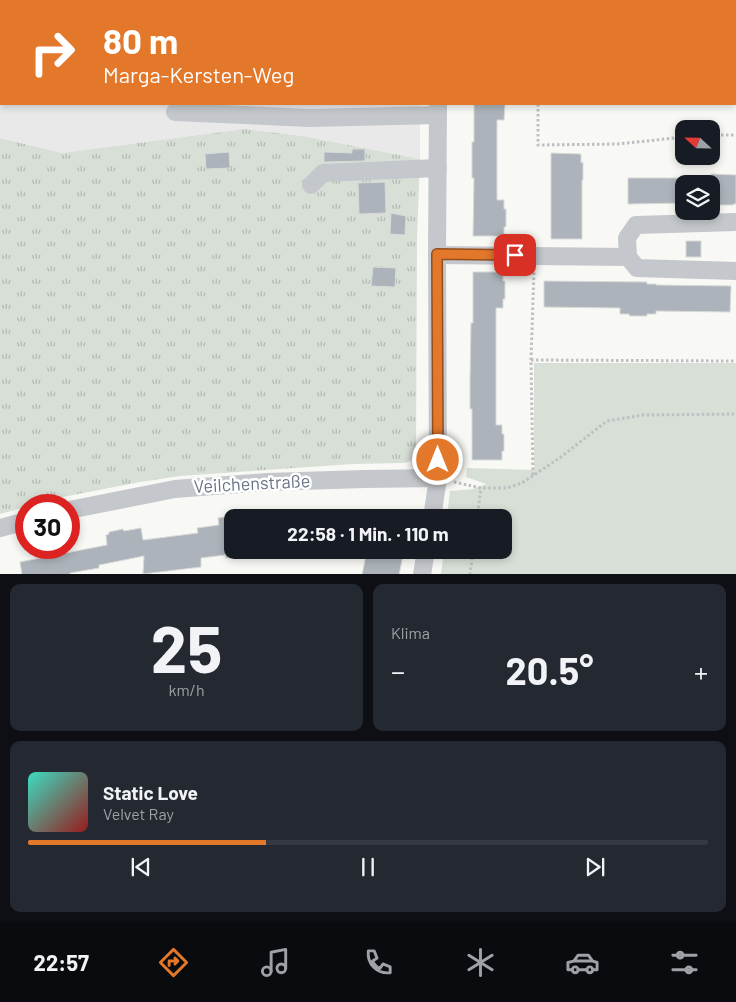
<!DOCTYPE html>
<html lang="de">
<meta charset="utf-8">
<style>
:root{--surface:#171b24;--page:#242831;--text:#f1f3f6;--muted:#9ea1a6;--line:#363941;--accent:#e3782b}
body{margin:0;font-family:Barlow,sans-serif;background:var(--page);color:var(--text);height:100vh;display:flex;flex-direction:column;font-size:19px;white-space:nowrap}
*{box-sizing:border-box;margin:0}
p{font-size:16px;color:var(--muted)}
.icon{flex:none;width:28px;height:28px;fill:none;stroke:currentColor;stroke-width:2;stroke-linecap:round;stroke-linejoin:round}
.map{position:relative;height:574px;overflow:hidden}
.sheet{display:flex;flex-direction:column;gap:10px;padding:10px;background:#0d0f14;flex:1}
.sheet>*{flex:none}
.top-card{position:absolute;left:0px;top:0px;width:736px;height:105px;box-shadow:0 2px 8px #0003;background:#e3782b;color:#fff;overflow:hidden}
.needle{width:32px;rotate:292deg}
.buttons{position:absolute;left:675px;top:120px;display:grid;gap:10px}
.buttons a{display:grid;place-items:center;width:45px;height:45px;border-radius:10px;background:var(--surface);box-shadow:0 2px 8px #0003;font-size:25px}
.speed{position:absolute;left:15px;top:494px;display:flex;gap:10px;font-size:25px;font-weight:700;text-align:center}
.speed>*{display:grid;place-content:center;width:65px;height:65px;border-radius:50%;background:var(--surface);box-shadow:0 2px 8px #0003;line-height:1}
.speed .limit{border:8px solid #d22;background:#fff;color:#111}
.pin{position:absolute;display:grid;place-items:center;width:42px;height:42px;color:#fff;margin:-21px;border-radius:10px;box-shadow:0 2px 8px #0006}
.me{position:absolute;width:55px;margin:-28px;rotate:0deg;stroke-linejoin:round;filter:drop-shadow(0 0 4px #0008)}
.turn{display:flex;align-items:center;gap:18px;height:105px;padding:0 20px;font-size:22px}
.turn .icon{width:65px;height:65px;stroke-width:2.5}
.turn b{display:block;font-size:35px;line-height:42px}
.big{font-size:38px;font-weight:700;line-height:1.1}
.sheet .tile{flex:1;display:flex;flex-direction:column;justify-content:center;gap:8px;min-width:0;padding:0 18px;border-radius:10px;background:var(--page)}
.sheet .dial{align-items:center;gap:0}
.dial b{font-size:65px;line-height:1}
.song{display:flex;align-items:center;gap:15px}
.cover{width:60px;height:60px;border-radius:8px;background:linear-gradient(135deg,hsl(170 70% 55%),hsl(0 70% 35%))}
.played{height:5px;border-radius:2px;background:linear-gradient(90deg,var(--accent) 35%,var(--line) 35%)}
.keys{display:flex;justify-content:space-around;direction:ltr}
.heat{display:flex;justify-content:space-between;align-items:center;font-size:28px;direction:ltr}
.sheet .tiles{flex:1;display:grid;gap:10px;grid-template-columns:1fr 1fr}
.tile:last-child{grid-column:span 2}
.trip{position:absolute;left:224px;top:509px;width:288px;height:50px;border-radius:10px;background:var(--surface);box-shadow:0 2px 8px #0003;font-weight:700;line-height:50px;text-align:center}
.dock{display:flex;height:80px;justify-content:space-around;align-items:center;background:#090b0e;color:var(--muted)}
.dock .icon{width:35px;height:35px}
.dock .on{color:var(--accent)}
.dock b{font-size:22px;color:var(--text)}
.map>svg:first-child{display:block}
.built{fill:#e9e9e9}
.grass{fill:#d8dfd7}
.park{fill:url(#park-tufts)}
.building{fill:#acb3ba;stroke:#d9dad8}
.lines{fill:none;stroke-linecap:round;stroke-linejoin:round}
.path{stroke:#bebfc2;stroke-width:3;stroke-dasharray:2.5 2.5;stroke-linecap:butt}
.minor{stroke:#c4c7cb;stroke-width:18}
.route-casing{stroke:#944e1c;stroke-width:12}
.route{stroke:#e3782b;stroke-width:9}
.labels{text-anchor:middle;stroke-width:5;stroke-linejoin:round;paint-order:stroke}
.street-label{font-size:18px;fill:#677386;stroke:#fff}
</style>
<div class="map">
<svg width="736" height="575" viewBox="0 0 736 575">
<defs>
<pattern id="park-tufts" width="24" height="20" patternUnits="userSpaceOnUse" patternTransform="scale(1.25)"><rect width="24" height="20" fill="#d8dfd7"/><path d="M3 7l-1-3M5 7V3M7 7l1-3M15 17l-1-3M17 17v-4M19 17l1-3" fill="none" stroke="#b3b9b4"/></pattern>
</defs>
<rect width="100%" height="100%" fill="#f8f8f5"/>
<path class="built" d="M 0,0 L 421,0 L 421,1 L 1,1 L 1,104 L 420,104 L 420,159 L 303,136 L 244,129 L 62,153 L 0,138 Z"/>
<path class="grass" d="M 534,363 L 736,363 L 736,574 L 441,574 L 444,550 L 502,550 L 502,518 L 447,517 L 450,491 L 473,489 L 486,484 L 466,477 L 467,468 L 534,470 Z"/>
<path class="park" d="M 244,129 L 303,136 L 420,159 L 417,238 L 416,452 C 413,460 411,462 403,463 L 353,464 L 180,476 L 140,482 L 63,497 L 35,505 L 26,505 L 26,507 L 0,514 L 0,138 L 62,153 Z"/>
<g class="building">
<path d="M 474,104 L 505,104 L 504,120 L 497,120 L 497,200 L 504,200 L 504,209 L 506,209 L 506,227 L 504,227 L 504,236 L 473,236 L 474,178 L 472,178 L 472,142 L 474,142 Z"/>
<path d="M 352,149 L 365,149 L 365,161 L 324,162 L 324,152 L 352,153 Z"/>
<path d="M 229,152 L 230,168 L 206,169 L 205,154 Z"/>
<path d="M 551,153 L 581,154 L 581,163 L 583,162 L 583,180 L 582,180 L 582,239 L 551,239 Z"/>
<path d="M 711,174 L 736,175 L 736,204 L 733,204 L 734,205 L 718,205 L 718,204 L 711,204 Z"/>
<path d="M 628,178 L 684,178 L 684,203 L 628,204 Z"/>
<path d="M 385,182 L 386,213 L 359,214 L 358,183 Z"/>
<path d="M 391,213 L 406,216 L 405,235 L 390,234 Z"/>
<rect x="686" y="241" width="15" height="16"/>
<path d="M 373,267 L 396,268 L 395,287 L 371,286 Z"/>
<path d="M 473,272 L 503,272 L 503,281 L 505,281 L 505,299 L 503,299 L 503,308 L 496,308 L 496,425 L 502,425 L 502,434 L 504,434 L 504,451 L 502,451 L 502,460 L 472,460 L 472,409 L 470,409 L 470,379 L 471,323 L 473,323 Z"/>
<path d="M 544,281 L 647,282 L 647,284 L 656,284 L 656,285 L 731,286 L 730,312 L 656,311 L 656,314 L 647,314 L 647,316 L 630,316 L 629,314 L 620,314 L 620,308 L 544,307 Z"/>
<path d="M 232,516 L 232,558 L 226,558 L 225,555 L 201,558 L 201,567 L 143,574 L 144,556 L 99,565 L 99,568 L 70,573 L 70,575 L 22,575 L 20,562 L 107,545 L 106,535 L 109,534 L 109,532 L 123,529 L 124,531 L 141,528 L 143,540 L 198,533 L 197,528 L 219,525 L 218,518 Z"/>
<path d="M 367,550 L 404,550 L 399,575 L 362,575 Z"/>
</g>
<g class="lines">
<g class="path">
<path d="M 538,104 L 538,145 L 618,144 L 684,137"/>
<path d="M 711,135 L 736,135"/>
<path d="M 531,360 L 736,361"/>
<path d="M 533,475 L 531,360 L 534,271"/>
<path d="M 454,482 L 481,488 L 507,488 L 522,483 L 561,457 L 607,421 L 643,415 L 736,414"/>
<path d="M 477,518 L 481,488"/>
<path d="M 470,575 L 473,550"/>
</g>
<g class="minor">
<path d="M 437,0 L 438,1"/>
<path d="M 718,1 L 721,0"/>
<path d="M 735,42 L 736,42"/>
<path d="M 175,112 L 310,118 L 438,115"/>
<path d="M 311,185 L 323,173 L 438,168"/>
<path d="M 736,222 L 636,225 L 627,238 L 628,257 L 637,268 L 736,271"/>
<path d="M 437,255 L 628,257"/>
<path d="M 69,510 L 175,489 L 267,482 L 365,479 L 438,478"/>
<path d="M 432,518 L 438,478 L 437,255 L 438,104"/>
<path d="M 0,528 L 26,521"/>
<path d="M 422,575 L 426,550"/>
</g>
</g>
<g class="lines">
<defs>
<path id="route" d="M 438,460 L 437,254 L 515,255"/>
</defs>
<use href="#route" class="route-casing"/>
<use href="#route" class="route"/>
</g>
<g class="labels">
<g class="street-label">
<text transform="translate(252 484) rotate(-3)" y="6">Veilchenstraße</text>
</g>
</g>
</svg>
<div class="buttons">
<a><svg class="needle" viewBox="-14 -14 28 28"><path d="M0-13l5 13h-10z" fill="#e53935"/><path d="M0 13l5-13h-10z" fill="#9ea1a6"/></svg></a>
<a><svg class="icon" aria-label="layers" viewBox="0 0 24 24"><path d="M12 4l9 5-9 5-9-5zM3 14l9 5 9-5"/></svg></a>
</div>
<div class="speed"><div class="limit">30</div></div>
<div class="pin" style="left:515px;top:255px;background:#d93025"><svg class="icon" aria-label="arrive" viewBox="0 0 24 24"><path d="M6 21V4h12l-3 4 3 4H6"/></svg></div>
<svg class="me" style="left:438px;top:460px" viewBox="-20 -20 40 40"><circle r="17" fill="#e3782b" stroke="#fff" stroke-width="3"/><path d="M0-11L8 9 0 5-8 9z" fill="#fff"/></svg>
<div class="trip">22:58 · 1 Min. · 110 m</div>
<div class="top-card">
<div class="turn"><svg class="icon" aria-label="right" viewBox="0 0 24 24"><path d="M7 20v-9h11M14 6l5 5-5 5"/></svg><div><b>80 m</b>Marga-Kersten-Weg</div></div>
</div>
</div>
<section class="sheet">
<div class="tiles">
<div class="tile dial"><b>25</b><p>km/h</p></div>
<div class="tile"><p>Klima</p>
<div class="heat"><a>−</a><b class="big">20.5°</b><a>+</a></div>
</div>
<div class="tile">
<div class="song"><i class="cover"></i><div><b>Static Love</b><p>Velvet Ray</p></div></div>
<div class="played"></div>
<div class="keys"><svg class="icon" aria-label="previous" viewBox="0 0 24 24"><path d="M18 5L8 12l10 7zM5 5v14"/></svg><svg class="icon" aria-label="pause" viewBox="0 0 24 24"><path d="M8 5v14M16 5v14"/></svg><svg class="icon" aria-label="next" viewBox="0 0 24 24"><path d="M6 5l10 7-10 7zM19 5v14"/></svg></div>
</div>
</div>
</section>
<nav class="dock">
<b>22:57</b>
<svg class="icon on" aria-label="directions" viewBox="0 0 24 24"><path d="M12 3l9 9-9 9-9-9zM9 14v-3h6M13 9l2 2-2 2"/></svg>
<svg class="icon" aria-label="music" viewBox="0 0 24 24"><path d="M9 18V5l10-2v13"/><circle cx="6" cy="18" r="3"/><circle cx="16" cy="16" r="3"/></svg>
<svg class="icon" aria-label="phone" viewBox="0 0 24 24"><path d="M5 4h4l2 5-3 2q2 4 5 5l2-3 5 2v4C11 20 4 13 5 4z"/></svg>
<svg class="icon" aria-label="climate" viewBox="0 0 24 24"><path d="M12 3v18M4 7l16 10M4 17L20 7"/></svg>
<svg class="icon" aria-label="car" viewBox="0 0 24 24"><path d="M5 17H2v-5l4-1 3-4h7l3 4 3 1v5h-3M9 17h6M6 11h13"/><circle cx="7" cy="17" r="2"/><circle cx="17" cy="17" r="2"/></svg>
<svg class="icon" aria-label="filters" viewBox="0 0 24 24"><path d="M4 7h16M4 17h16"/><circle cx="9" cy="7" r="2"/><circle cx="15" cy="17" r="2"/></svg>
</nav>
